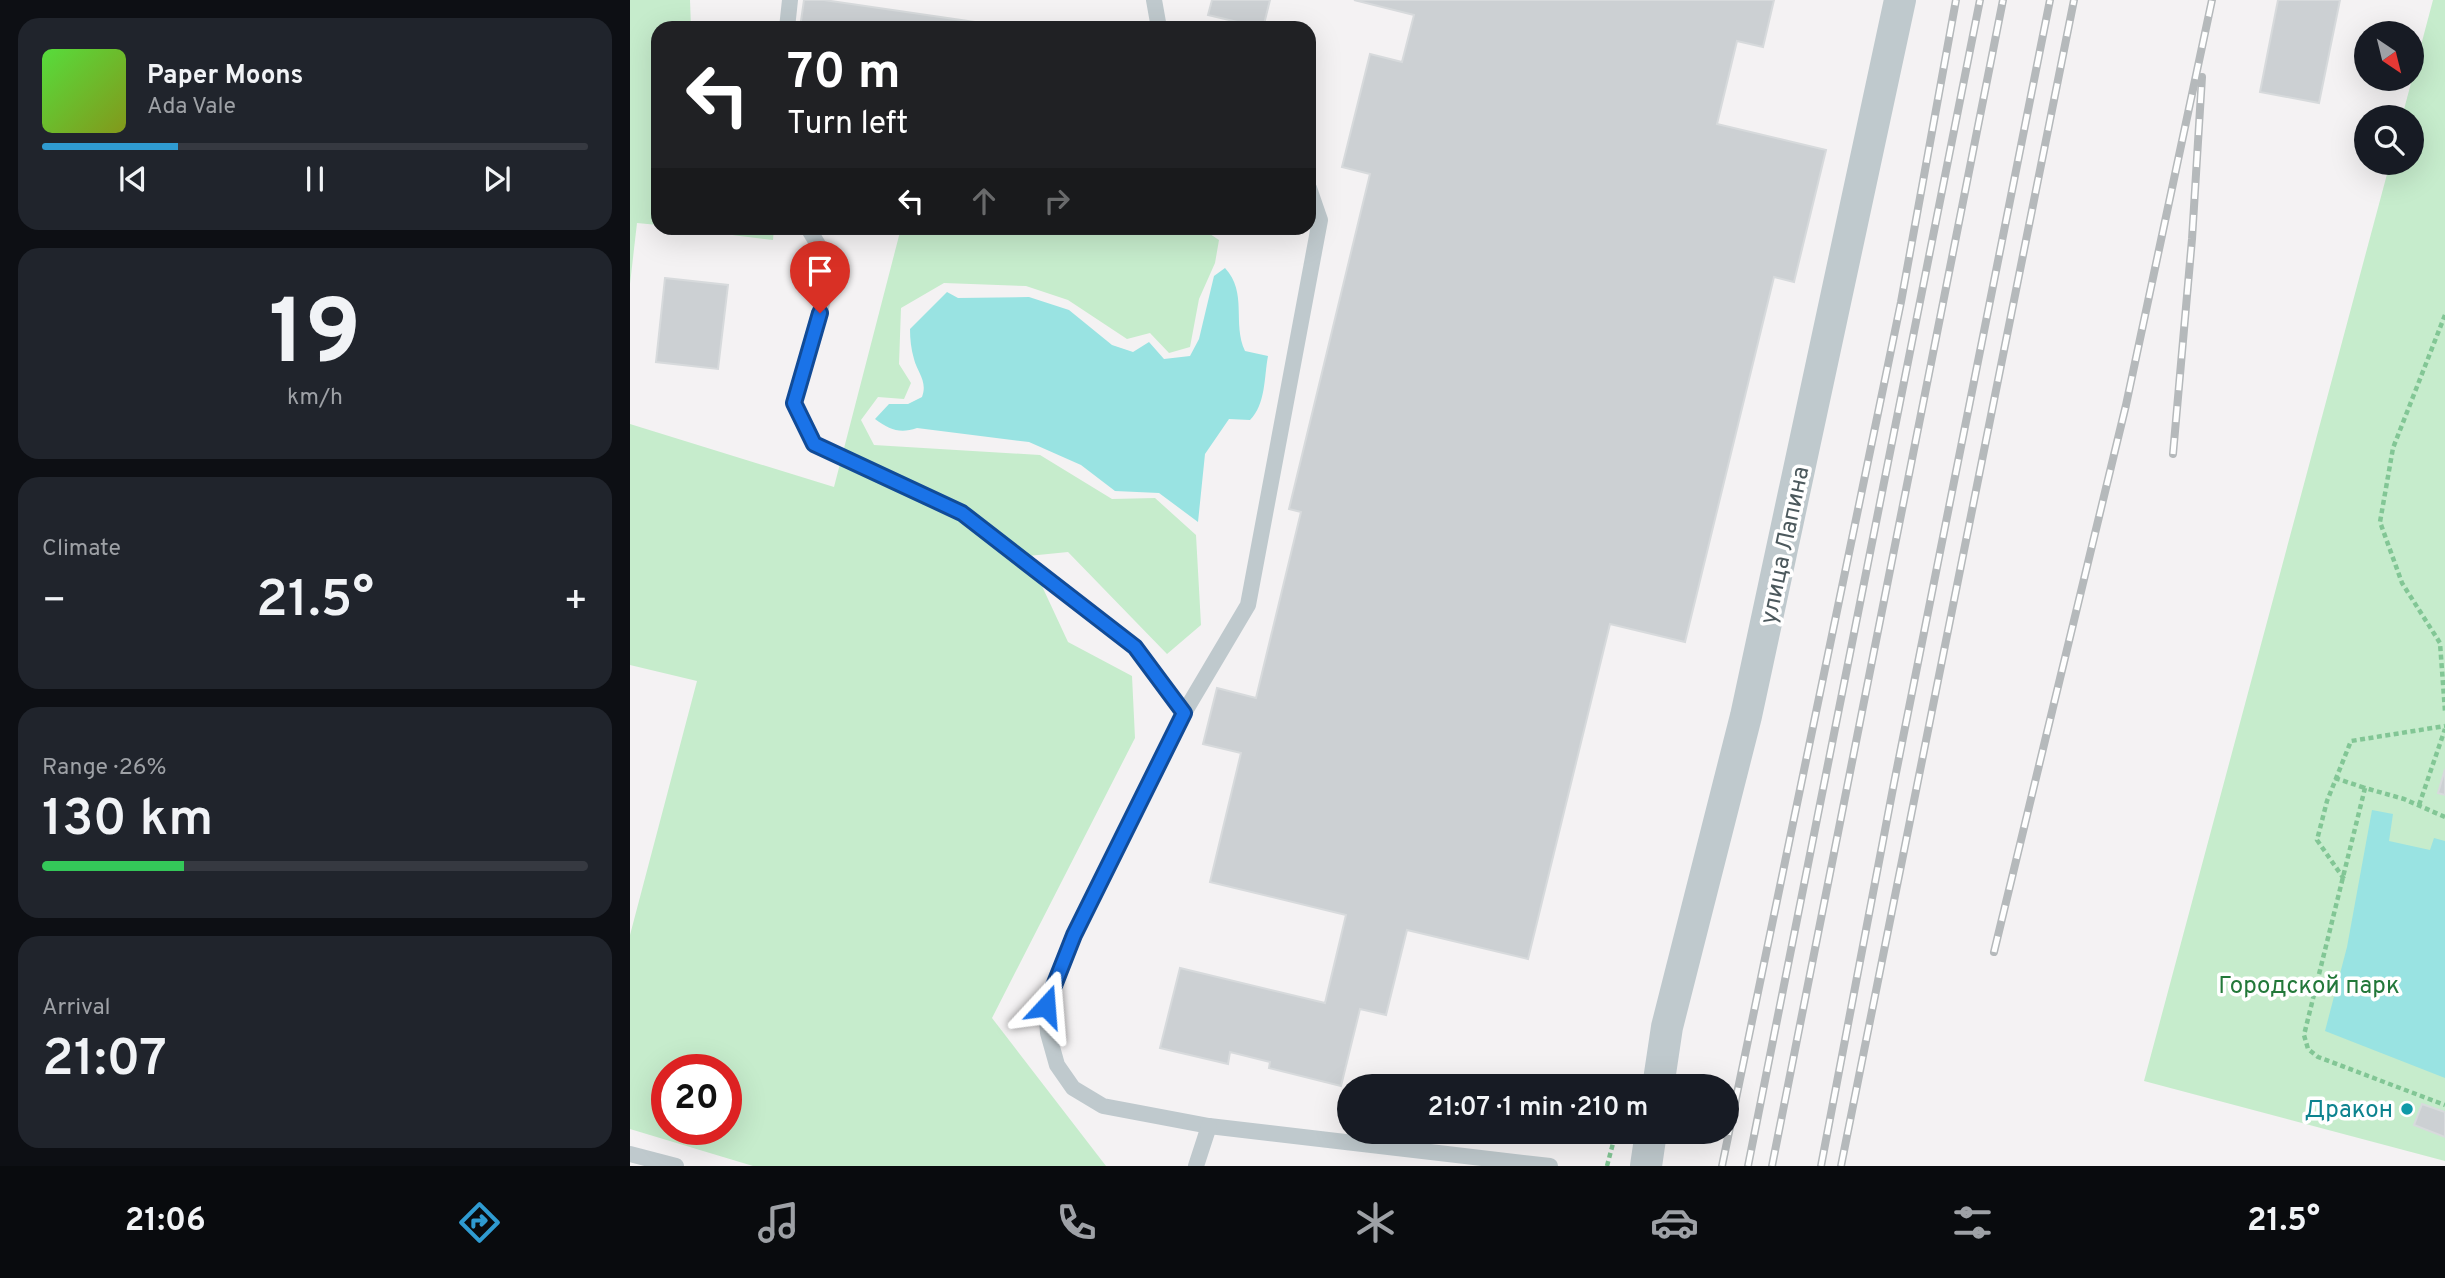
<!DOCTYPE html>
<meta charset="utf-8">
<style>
:root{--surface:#171b24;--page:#20242c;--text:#f1f3f6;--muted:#9ea1a6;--line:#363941;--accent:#2f9bd1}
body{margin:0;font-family:Overpass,sans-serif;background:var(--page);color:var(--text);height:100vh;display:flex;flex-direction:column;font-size:26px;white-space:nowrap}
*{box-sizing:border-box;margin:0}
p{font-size:23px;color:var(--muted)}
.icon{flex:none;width:38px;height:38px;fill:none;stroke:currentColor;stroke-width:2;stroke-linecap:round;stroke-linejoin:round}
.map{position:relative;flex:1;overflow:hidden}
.details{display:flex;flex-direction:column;gap:18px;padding:18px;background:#0d0f14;width:630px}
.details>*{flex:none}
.top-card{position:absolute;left:21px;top:21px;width:665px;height:214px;border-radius:21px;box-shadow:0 7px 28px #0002;background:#202124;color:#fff;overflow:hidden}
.needle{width:46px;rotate:145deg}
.tools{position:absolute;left:1724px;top:21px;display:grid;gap:14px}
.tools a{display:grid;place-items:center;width:70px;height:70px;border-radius:50%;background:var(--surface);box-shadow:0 7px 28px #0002;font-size:35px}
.speed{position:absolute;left:21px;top:1054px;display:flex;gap:14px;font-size:35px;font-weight:700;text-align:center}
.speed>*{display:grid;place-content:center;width:91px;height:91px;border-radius:50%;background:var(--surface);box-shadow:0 7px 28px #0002;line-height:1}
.speed .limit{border:10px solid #d22;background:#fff;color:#111}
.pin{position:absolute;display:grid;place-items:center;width:60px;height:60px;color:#fff;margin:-72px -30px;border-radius:50% 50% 50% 0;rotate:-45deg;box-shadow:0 0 7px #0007}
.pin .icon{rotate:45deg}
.me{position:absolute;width:77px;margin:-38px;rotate:19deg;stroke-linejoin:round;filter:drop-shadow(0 0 5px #0008)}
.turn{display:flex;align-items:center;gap:24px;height:147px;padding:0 21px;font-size:32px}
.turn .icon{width:91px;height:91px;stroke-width:2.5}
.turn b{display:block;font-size:49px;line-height:60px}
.lanes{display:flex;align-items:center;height:66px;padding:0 21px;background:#0003;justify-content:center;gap:35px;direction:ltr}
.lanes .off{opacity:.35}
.big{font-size:52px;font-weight:600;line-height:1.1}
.details .widget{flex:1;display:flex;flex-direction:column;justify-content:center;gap:10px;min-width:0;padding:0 24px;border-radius:21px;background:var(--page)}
.details .dial{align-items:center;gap:0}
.dial b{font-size:91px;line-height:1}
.song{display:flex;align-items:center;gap:21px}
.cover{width:84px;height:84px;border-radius:10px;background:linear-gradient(135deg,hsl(110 70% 55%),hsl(70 70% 35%))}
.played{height:7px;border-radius:4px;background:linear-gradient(90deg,var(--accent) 25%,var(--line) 25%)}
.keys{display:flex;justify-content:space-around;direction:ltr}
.heat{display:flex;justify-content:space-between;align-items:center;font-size:38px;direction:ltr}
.charge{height:10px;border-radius:5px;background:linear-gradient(90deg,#34c759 26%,var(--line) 0)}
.trip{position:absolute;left:707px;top:1074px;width:402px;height:70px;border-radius:35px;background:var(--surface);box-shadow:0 7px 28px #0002;font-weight:600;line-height:70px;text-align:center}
.menu{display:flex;height:112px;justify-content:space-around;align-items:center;background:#090b0e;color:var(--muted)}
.menu .icon{width:49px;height:49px}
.menu .current{color:var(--accent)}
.menu b{font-size:32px;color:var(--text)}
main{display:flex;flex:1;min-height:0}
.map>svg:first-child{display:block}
.green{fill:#c6eccc;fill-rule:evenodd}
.water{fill:#99e3e2}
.building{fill:#ccd0d3;stroke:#d7dadc;stroke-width:2}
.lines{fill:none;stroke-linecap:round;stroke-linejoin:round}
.path{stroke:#82c695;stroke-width:4.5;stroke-dasharray:5 3.5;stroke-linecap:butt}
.service{stroke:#bfc9cd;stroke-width:16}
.minor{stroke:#bfc9cd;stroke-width:32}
.rail-casing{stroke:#b5b9bb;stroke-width:8}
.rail{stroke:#fff;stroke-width:5;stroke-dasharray:16;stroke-linecap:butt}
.route-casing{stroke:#114b97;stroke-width:18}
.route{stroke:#1a73e8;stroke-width:12}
.culture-dot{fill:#0f9aa8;stroke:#fff;stroke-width:2.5}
.labels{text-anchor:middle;stroke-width:7;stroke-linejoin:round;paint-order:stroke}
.street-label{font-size:24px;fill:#4c595d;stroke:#fff}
.park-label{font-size:24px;fill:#23783a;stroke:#fff}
.culture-label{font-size:24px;fill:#0d838f;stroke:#fff;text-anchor:end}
</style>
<main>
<section class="details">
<div class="widget">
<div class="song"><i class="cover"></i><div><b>Paper Moons</b><p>Ada Vale</p></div></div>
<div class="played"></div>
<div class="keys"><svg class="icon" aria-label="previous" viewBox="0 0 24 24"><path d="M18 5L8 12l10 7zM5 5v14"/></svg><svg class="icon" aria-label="pause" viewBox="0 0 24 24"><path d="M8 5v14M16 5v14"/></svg><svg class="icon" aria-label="next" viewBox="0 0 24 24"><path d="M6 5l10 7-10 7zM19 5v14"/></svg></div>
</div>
<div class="widget dial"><b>19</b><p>km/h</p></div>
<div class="widget"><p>Climate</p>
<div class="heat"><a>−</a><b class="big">21.5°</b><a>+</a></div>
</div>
<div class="widget"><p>Range · 26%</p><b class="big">130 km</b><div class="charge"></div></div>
<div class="widget"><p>Arrival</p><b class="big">21:07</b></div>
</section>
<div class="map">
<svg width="1815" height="1166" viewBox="0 0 1815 1166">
<rect width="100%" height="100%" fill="#f4f2f3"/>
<g class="green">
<path d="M 0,0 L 60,0 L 61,28 L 28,28 L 28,225 L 7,223 L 0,284 Z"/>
<path d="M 1803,0 L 1815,0 L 1815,1161 L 1514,1081 L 1760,163 L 1782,163 L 1782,117 L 1772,117 Z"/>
<path d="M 47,228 L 144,228 L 143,240 Z"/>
<path d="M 271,228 L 571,228 L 589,240 L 585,263 L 569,299 L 560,347 L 539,353 L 520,333 L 497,339 L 438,300 L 396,286 L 314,283 L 271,308 L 269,364 L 281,383 L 274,399 L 248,397 L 231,420 L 244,445 L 410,455 L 482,499 L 525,498 L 566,535 L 571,625 L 537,654 L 438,552 L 398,556 L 438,642 L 502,676 L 505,738 L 362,1018 L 476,1166 L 123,1166 L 0,1129 L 0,935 L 67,681 L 0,665 L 0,424 L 204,487 ZM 37,1069 L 96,1069 L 96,1129 L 37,1129 Z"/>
</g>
<g class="water">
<path d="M 595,268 C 618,293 602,323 615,351 L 638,356 C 634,377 636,404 620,420 L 599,419 L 575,454 L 568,522 L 529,493 L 485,491 L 451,465 L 399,442 L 287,428 C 270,434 260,430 245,419 L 259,404 L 278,404 L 292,397 C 298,381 287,372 284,359 C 281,349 280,339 280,329 L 317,292 L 328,298 L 399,297 L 439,310 L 482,345 L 503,352 L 519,342 L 534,359 L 560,356 L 569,339 L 584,276 Z"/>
<path d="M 1742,810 L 1763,814 L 1759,841 L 1800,850 L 1804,838 L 1815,841 L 1815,1078 L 1695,1031 L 1717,947 Z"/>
</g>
<g class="building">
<path d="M 174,0 L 194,0 L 386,28 L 170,28 Z"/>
<path d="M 582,0 L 640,0 L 633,28 L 578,15 Z"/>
<path d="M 724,0 L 1144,0 L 1133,47 L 1107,41 L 1087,124 L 1196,150 L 1164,282 L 1144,277 L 1055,642 L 980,624 L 898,959 L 777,930 L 756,1015 L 730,1009 L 711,1086 L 639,1068 L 640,1062 L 600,1052 L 598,1064 L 530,1048 L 550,968 L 695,1003 L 716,915 L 580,882 L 611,753 L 573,744 L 587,688 L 626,698 L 671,512 L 659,509 L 740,174 L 712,167 L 740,54 L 772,62 L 784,15 Z"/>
<path d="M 1648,0 L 1710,0 L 1689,103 L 1630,92 Z"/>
<path d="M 35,278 L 98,285 L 88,369 L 26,362 Z"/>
<path d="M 1815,769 L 1815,795 L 1808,793 Z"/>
<path d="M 1792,1104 L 1815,1112 L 1815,1137 L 1784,1125 Z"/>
</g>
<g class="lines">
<g class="path">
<path d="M 1815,315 L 1763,448 L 1750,522 L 1772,583 L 1810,643 L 1815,711"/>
<path d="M 1705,778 L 1735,788"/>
<path d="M 1789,805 L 1815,729"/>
<path d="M 1815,817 L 1774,799 L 1735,788 L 1674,1035 L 1678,1049 L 1688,1057 L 1815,1105"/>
<path d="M 1714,879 L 1687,840 L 1697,801 L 1721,741 L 1815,726"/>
<path d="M 977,1166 L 986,1132"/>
</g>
<g class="service">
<path d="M 524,0 L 529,28"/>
<path d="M 157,28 L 160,0"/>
<path d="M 679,188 L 690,220 L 618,605 L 554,713 L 444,935 L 416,1006 L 418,1033 L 427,1065 L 443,1088 L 473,1106 L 579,1126 L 920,1166"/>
<path d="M 178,228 L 202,268 L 164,403 L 184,444 L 332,513 L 505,647 L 554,713"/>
<path d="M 0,1154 L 46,1166"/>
<path d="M 566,1166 L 579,1126"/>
</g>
<g class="minor">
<path d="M 1028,1087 L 1037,1027 L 1116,716 L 1270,0"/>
<path d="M 1016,1166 L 1021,1132"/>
</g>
<defs>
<g id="rail">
<path d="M 1543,454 L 1562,239 L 1572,77"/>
<path d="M 1364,952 L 1496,405 L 1582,0"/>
<path d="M 1092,1166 L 1271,302 L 1326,0"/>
<path d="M 1118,1166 L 1350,0"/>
<path d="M 1142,1166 L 1373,0"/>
<path d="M 1191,1166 L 1264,783 L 1420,0"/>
<path d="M 1211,1166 L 1444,0"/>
</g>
</defs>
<use href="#rail" class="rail-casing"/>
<use href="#rail" class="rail"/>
</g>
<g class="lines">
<defs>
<path id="route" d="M 190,313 L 164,403 L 184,444 L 332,513 L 505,647 L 554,713 L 444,935 L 416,1006"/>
</defs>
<use href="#route" class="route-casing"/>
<use href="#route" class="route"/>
</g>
<circle class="culture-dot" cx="1777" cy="1109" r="7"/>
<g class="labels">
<g class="street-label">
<text transform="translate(1154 545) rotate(-78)" y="8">улица Лапина</text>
</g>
<g class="park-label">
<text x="1679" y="993">Городской парк</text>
</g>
<g class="culture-label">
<text x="1763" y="1117">Дракон</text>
</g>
</g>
</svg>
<div class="tools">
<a><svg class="needle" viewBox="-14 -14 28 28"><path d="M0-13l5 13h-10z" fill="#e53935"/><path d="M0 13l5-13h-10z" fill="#9ea1a6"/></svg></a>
<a><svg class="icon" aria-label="search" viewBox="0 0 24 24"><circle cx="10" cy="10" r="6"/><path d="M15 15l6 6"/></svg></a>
</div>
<div class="speed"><div class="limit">20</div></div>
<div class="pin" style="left:190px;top:313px;background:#d93025"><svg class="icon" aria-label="arrive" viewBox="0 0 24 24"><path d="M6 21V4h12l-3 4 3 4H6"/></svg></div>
<svg class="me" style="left:416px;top:1006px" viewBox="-20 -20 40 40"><path d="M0-17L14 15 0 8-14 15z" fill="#1a73e8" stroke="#fff" stroke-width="4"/></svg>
<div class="trip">21:07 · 1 min · 210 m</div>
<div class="top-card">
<div class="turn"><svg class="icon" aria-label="left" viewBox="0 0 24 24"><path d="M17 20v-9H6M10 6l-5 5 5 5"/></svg><div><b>70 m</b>Turn left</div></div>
<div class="lanes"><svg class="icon" aria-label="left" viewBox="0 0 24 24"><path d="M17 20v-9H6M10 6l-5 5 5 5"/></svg><svg class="icon off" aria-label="ahead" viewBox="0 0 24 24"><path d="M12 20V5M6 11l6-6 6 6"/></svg><svg class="icon off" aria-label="right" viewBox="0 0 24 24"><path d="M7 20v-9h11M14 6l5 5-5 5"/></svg></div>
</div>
</div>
</main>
<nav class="menu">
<b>21:06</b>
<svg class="icon current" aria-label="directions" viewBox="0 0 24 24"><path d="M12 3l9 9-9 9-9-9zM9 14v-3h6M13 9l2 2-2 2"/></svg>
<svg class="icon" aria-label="music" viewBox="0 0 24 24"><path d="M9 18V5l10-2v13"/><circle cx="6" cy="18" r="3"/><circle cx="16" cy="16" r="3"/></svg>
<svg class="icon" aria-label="phone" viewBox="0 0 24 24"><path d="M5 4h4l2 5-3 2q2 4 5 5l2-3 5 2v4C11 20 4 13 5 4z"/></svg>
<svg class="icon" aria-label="climate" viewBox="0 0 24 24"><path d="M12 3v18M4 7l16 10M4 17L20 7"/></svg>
<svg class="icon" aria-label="car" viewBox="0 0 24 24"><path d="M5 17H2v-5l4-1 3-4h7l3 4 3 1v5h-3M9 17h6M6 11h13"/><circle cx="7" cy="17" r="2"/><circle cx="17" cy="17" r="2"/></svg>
<svg class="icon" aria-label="filters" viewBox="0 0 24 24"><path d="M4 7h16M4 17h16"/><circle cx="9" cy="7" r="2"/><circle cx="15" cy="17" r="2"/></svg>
<b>21.5°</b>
</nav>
